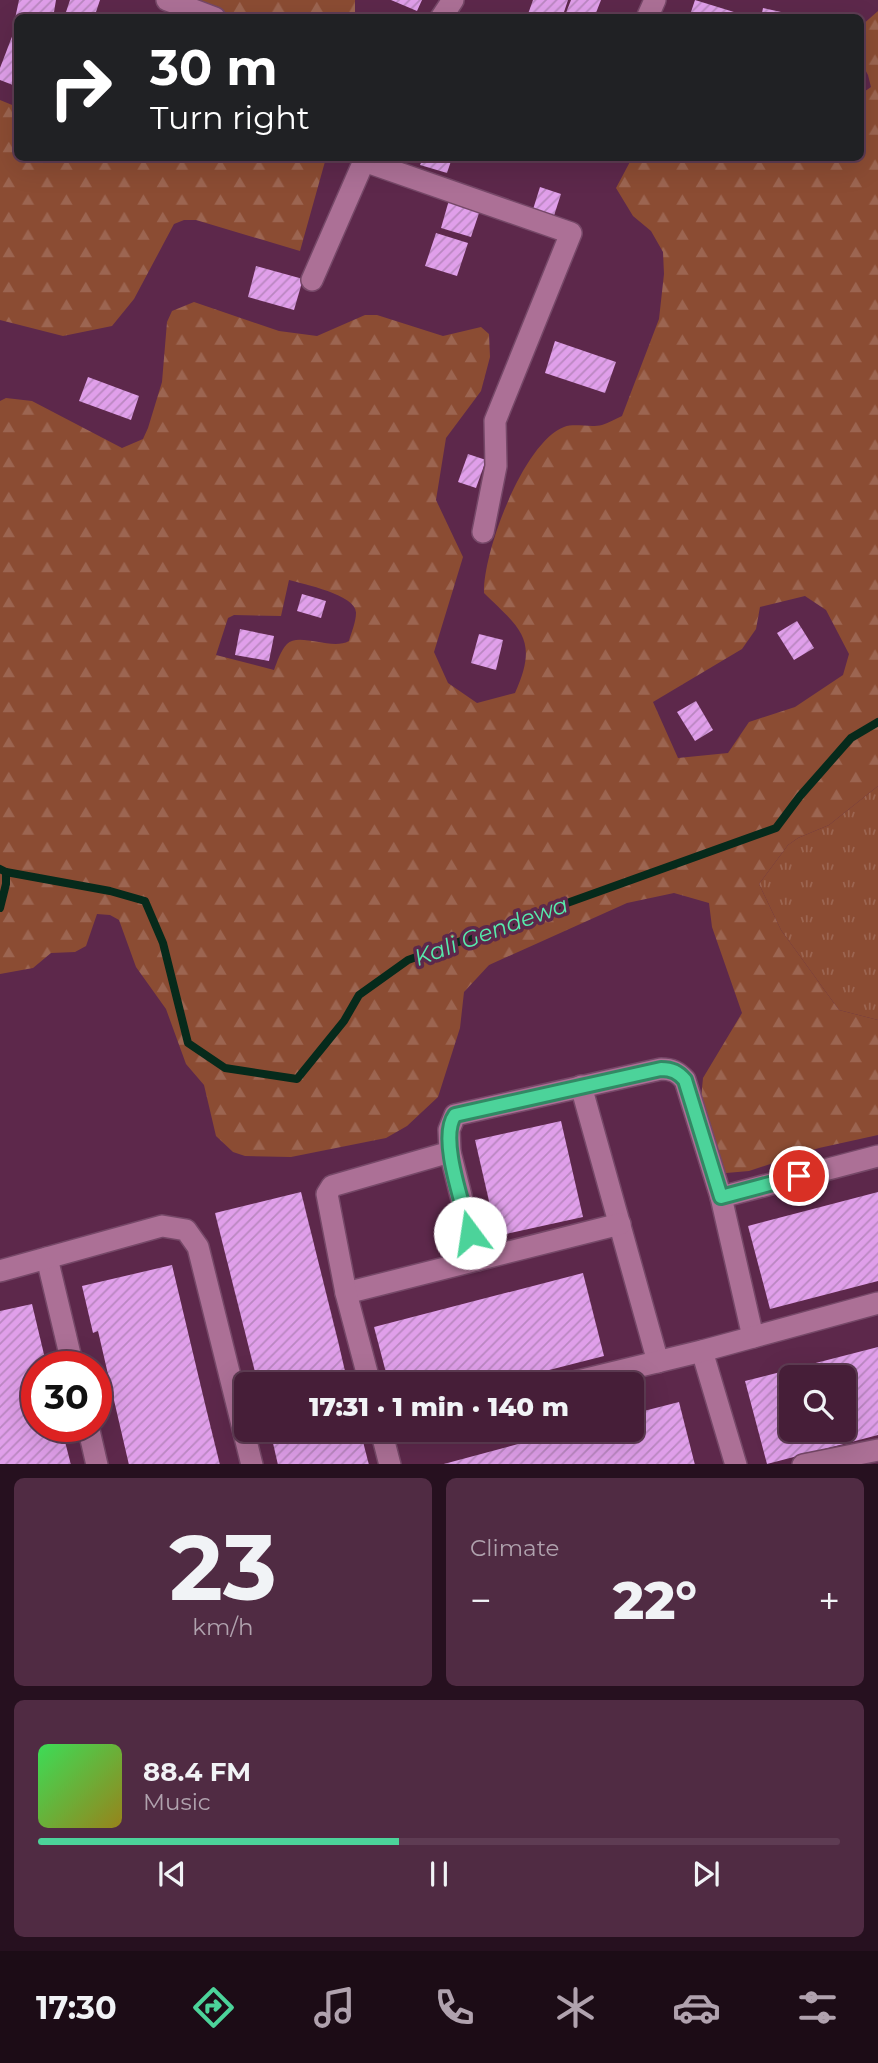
<!DOCTYPE html>
<meta charset="utf-8">
<style>
:root{--surface:#461e38;--page:#502b43;--text:#f1f3f6;--muted:#b0a2ae;--line:#5e3c53;--accent:#4cd39a}
body{margin:0;font-family:Montserrat,sans-serif;background:var(--page);color:var(--text);height:100vh;display:flex;flex-direction:column;font-size:26px;white-space:nowrap}
*{box-sizing:border-box;margin:0}
p{font-size:23px;color:var(--muted)}
.icon{flex:none;width:38px;height:38px;fill:none;stroke:currentColor;stroke-width:2;stroke-linecap:round;stroke-linejoin:round}
.map{position:relative;height:1464px;overflow:hidden}
.sheet{display:flex;flex-direction:column;gap:14px;padding:14px;background:#26101f;flex:1}
.sheet>*{flex:none}
.guide{position:absolute;left:14px;top:14px;width:850px;height:147px;border-radius:10px;box-shadow:0 7px 28px #0002,0 0 0 2px var(--line);background:#202124;color:#fff;overflow:hidden}
.fabs{position:absolute;left:779px;top:1365px;display:grid;gap:14px}
.fabs a{display:grid;place-items:center;width:77px;height:77px;border-radius:10px;background:var(--surface);box-shadow:0 7px 28px #0002,0 0 0 2px var(--line);font-size:35px}
.speed{position:absolute;left:21px;top:1351px;display:flex;gap:14px;font-size:35px;font-weight:700;text-align:center}
.speed>*{display:grid;place-content:center;width:91px;height:91px;border-radius:50%;background:var(--surface);box-shadow:0 7px 28px #0002,0 0 0 2px var(--line);line-height:1}
.speed .limit{border:10px solid #d22;background:#fff;color:#111}
.pin{position:absolute;display:grid;place-items:center;width:60px;height:60px;color:#fff;margin:-30px;border:4px solid #fff;border-radius:50%;box-shadow:0 2px 7px #0007}
.me{position:absolute;width:77px;margin:-38px;rotate:346deg;stroke-linejoin:round;filter:drop-shadow(0 0 5px #0008)}
.turn{display:flex;align-items:center;gap:24px;height:147px;padding:0 21px;font-size:32px}
.turn .icon{width:91px;height:91px;stroke-width:2.5}
.turn b{display:block;font-size:49px;line-height:60px}
.big{font-size:52px;font-weight:800;line-height:1.1}
.sheet .widget{flex:1;display:flex;flex-direction:column;justify-content:center;gap:10px;min-width:0;padding:0 24px;border-radius:10px;background:var(--page)}
.sheet .dial{align-items:center;gap:0}
.dial b{font-size:91px;line-height:1}
.song{display:flex;align-items:center;gap:21px}
.cover{width:84px;height:84px;border-radius:10px;background:linear-gradient(135deg,hsl(130 70% 55%),hsl(50 70% 35%))}
.played{height:7px;border-radius:4px;background:linear-gradient(90deg,var(--accent) 45%,var(--line) 45%)}
.keys{display:flex;justify-content:space-around;direction:ltr}
.heat{display:flex;justify-content:space-between;align-items:center;font-size:38px;direction:ltr}
.sheet .tiles{flex:1;display:grid;gap:14px;grid-template-columns:1fr 1fr}
.widget:last-child{grid-column:span 2}
.trip{position:absolute;left:234px;top:1372px;width:410px;height:70px;border-radius:10px;background:var(--surface);box-shadow:0 7px 28px #0002,0 0 0 2px var(--line);font-weight:800;line-height:70px;text-align:center}
.tabs{display:flex;height:112px;justify-content:space-around;align-items:center;background:#1c0c16;color:var(--muted)}
.tabs .icon{width:49px;height:49px}
.tabs .current{color:var(--accent)}
.tabs b{font-size:32px;color:var(--text)}
.map>svg:first-child{display:block}
.grass{fill:url(#grass-tufts)}
.forest{fill:url(#forest-firs);fill-rule:evenodd}
.lines{fill:none;stroke-linecap:round;stroke-linejoin:round}
.stream{stroke:#062a1b;stroke-width:8}
.building{fill:url(#building-hatch);fill-rule:evenodd}
.minor-casing{stroke:#764868;stroke-width:24}
.minor{stroke:#ac7096;stroke-width:21}
.route-casing{stroke:#318964;stroke-width:18}
.route{stroke:#4cd39a;stroke-width:12}
.labels{text-anchor:middle;stroke-width:7;stroke-linejoin:round;paint-order:stroke}
.water-label{font-size:23px;font-style:italic;fill:#57eaac;stroke:#5d284b}
</style>
<div class="map">
<svg width="878" height="1465" viewBox="0 0 878 1465">
<defs>
<pattern id="grass-tufts" width="24" height="20" patternUnits="userSpaceOnUse" patternTransform="scale(1.75)"><rect width="24" height="20" fill="#8b4c33"/><path d="M3 7l-1-3M5 7V3M7 7l1-3M15 17l-1-3M17 17v-4M19 17l1-3" fill="none" stroke="#9c6551"/></pattern>
<pattern id="forest-firs" width="22" height="20" patternUnits="userSpaceOnUse" patternTransform="scale(1.75)"><rect width="22" height="20" fill="#8b4c33"/><path d="M5 1l3.5 6h-7zM16 11l3.5 6h-7z" fill="#9c6551"/></pattern>
<pattern id="building-hatch" width="6" height="6" patternUnits="userSpaceOnUse" patternTransform="scale(1.75)"><rect width="6" height="6" fill="#e09fea"/><path d="M-1 1l2-2M0 6l6-6M5 7l2-2" fill="none" stroke="#ba87c1"/></pattern>
</defs>
<rect width="100%" height="100%" fill="#5d284b"/>
<path class="grass" d="M 878,786 L 878,1020 L 839,1010 L 781,930 L 759,884 L 788,845 L 798,838 L 829,825 Z"/>
<g class="forest">
<path d="M 179,0 L 355,0 L 355,17 L 172,18 Z"/>
<path d="M 878,11 L 878,786 L 829,825 L 798,838 L 788,845 L 759,884 L 781,930 L 839,1010 L 878,1020 L 878,1135 L 819,1148 L 749,1171 L 726,1173 L 717,1166 L 701,1099 L 703,1078 L 742,1013 L 712,927 L 709,903 L 674,893 L 627,903 L 489,965 L 464,992 L 460,1028 L 438,1097 L 407,1126 L 386,1138 L 291,1157 L 245,1156 L 233,1152 L 216,1136 L 204,1085 L 186,1064 L 166,1009 L 136,967 L 119,920 L 110,915 L 97,914 L 86,946 L 75,952 L 51,953 L 33,968 L 0,974 L 0,401 L 6,398 L 32,401 L 122,448 L 143,439 L 148,428 L 162,382 L 167,322 L 172,311 L 194,302 L 279,331 L 317,336 L 365,315 L 377,315 L 443,336 L 481,327 L 489,334 L 490,357 L 481,391 L 446,438 L 436,500 L 463,557 L 434,652 L 448,683 L 477,703 L 515,693 C 539,640 521,629 484,593 C 483,552 523,443 564,427 C 575,423 590,428 602,425 C 608,423 615,419 622,416 L 659,319 L 664,274 L 663,252 L 651,231 L 633,216 L 616,188 L 632,158 L 861,158 L 861,94 L 871,87 L 868,75 L 861,62 L 861,26 ZM 289,580 C 303,584 357,595 356,613 C 356,622 351,633 349,641 C 332,651 299,632 287,644 C 281,650 277,662 274,670 L 216,655 L 228,618 L 234,615 L 281,616 ZM 805,596 L 826,610 L 849,654 L 843,675 L 795,707 L 749,722 L 728,753 L 678,758 L 653,702 L 742,649 L 756,629 L 760,607 Z"/>
<path d="M 0,100 L 17,107 L 18,158 L 326,158 L 300,251 L 196,220 L 184,220 L 174,224 L 134,299 L 112,326 L 63,336 L 0,320 Z"/>
</g>
<g class="lines">
<g class="stream">
<path d="M 0,869 L 6,872 L 6,884 L 0,908"/>
<path d="M 6,872 L 110,891 L 145,901 L 163,943 L 188,1043 L 225,1068 L 297,1079 L 344,1021 L 359,995 L 408,960 L 776,828 L 800,796 L 851,738 L 878,722"/>
</g>
</g>
<g class="building">
<path d="M 19,0 L 56,0 L 53,18 L 18,18 L 18,29 L 13,28 Z"/>
<path d="M 70,0 L 100,0 L 94,18 L 64,18 Z"/>
<path d="M 391,0 L 422,0 L 417,11 Z"/>
<path d="M 533,0 L 568,0 L 562,18 L 538,18 L 528,14 Z"/>
<path d="M 571,0 L 601,0 L 594,18 L 564,18 Z"/>
<path d="M 695,0 L 734,12 L 732,18 L 689,18 Z"/>
<path d="M 763,8 L 781,12 L 780,18 L 761,18 Z"/>
<path d="M 13,34 L 18,36 L 18,87 L 0,80 L 0,68 Z"/>
<path d="M 423,158 L 452,158 L 447,173 L 420,165 Z"/>
<path d="M 540,187 L 561,194 L 551,225 L 530,219 Z"/>
<path d="M 449,200 L 480,210 L 471,237 L 441,228 Z"/>
<path d="M 436,233 L 468,243 L 457,276 L 425,266 Z"/>
<path d="M 256,266 L 303,279 L 294,310 L 248,297 Z"/>
<path d="M 555,341 L 616,362 L 605,393 L 545,373 Z"/>
<path d="M 88,377 L 139,396 L 131,420 L 79,401 Z"/>
<path d="M 468,454 L 486,460 L 476,488 L 458,482 Z"/>
<path d="M 302,594 L 326,601 L 321,618 L 297,611 Z"/>
<path d="M 797,621 L 814,648 L 794,660 L 777,633 Z"/>
<path d="M 240,629 L 274,636 L 269,661 L 235,655 Z"/>
<path d="M 479,634 L 503,640 L 496,670 L 471,663 Z"/>
<path d="M 696,701 L 713,730 L 695,741 L 677,712 Z"/>
<path d="M 561,1121 L 583,1217 L 497,1236 L 475,1140 Z"/>
<path d="M 301,1192 L 338,1341 L 348,1384 L 258,1384 L 222,1241 L 215,1213 Z"/>
<path d="M 878,1192 L 878,1281 L 770,1309 L 748,1226 Z"/>
<path d="M 172,1265 L 206,1408 L 220,1465 L 129,1465 L 98,1331 L 93,1333 L 82,1286 Z"/>
<path d="M 583,1273 L 604,1356 L 494,1384 L 389,1384 L 374,1327 Z"/>
<path d="M 32,1304 L 47,1367 L 37,1367 L 37,1426 L 61,1426 L 71,1465 L 0,1465 L 0,1311 Z"/>
<path d="M 878,1347 L 878,1435 L 767,1464 L 745,1381 ZM 791,1377 L 844,1377 L 844,1430 L 791,1430 Z"/>
<path d="M 679,1402 L 695,1465 L 440,1465 L 570,1430 L 632,1430 L 632,1414 Z"/>
<path d="M 270,1430 L 360,1430 L 369,1465 L 278,1465 Z"/>
</g>
<g class="lines">
<defs>
<g id="minor">
<path d="M 167,0 L 215,18"/>
<path d="M 441,18 L 453,0"/>
<path d="M 647,18 L 655,0"/>
<path d="M 365,158 L 364,161 L 571,233 L 495,421 L 496,466 L 483,532"/>
<path d="M 312,280 L 364,161"/>
<path d="M 581,1086 L 658,1362"/>
<path d="M 721,1197 L 878,1156"/>
<path d="M 47,1258 L 73,1367"/>
<path d="M 477,1260 L 450,1152 L 449,1130 L 455,1115 L 661,1069 C 672,1069 678,1072 685,1080 L 721,1197 L 753,1337"/>
<path d="M 0,1271 L 162,1226 L 186,1230 L 198,1247 L 252,1465"/>
<path d="M 346,1293 L 620,1224"/>
<path d="M 702,1351 L 736,1465"/>
<path d="M 370,1384 L 346,1293 L 327,1194 L 332,1186 L 450,1152"/>
<path d="M 566,1384 L 702,1351 L 878,1303"/>
<path d="M 88,1426 L 97,1465"/>
<path d="M 381,1430 L 390,1465"/>
<path d="M 803,1465 L 878,1450"/>
</g>
</defs>
<use href="#minor" class="minor-casing"/>
<use href="#minor" class="minor"/>
</g>
<g class="lines">
<defs>
<path id="route" d="M 470,1233 C 464,1206 438,1138 455,1115 L 661,1069 C 672,1069 678,1072 685,1080 L 721,1197 L 799,1176"/>
</defs>
<use href="#route" class="route-casing"/>
<use href="#route" class="route"/>
</g>
<g class="labels">
<g class="water-label">
<text transform="translate(491 931) rotate(-20)" y="8">Kali Gendewa</text>
</g>
</g>
</svg>
<div class="fabs">
<a><svg class="icon" aria-label="search" viewBox="0 0 24 24"><circle cx="10" cy="10" r="6"/><path d="M15 15l6 6"/></svg></a>
</div>
<div class="speed"><div class="limit">30</div></div>
<div class="pin" style="left:799px;top:1176px;background:#d93025"><svg class="icon" aria-label="arrive" viewBox="0 0 24 24"><path d="M6 21V4h12l-3 4 3 4H6"/></svg></div>
<svg class="me" style="left:470px;top:1233px" viewBox="-20 -20 40 40"><circle r="19" fill="#fff"/><path d="M0-13L10 11 0 6-10 11z" fill="#4cd39a"/></svg>
<div class="trip">17:31 · 1 min · 140 m</div>
<div class="guide">
<div class="turn"><svg class="icon" aria-label="right" viewBox="0 0 24 24"><path d="M7 20v-9h11M14 6l5 5-5 5"/></svg><div><b>30 m</b>Turn right</div></div>
</div>
</div>
<section class="sheet">
<div class="tiles">
<div class="widget dial"><b>23</b><p>km/h</p></div>
<div class="widget"><p>Climate</p>
<div class="heat"><a>−</a><b class="big">22°</b><a>+</a></div>
</div>
<div class="widget">
<div class="song"><i class="cover"></i><div><b>88.4 FM</b><p>Music</p></div></div>
<div class="played"></div>
<div class="keys"><svg class="icon" aria-label="previous" viewBox="0 0 24 24"><path d="M18 5L8 12l10 7zM5 5v14"/></svg><svg class="icon" aria-label="pause" viewBox="0 0 24 24"><path d="M8 5v14M16 5v14"/></svg><svg class="icon" aria-label="next" viewBox="0 0 24 24"><path d="M6 5l10 7-10 7zM19 5v14"/></svg></div>
</div>
</div>
</section>
<nav class="tabs">
<b>17:30</b>
<svg class="icon current" aria-label="directions" viewBox="0 0 24 24"><path d="M12 3l9 9-9 9-9-9zM9 14v-3h6M13 9l2 2-2 2"/></svg>
<svg class="icon" aria-label="music" viewBox="0 0 24 24"><path d="M9 18V5l10-2v13"/><circle cx="6" cy="18" r="3"/><circle cx="16" cy="16" r="3"/></svg>
<svg class="icon" aria-label="phone" viewBox="0 0 24 24"><path d="M5 4h4l2 5-3 2q2 4 5 5l2-3 5 2v4C11 20 4 13 5 4z"/></svg>
<svg class="icon" aria-label="climate" viewBox="0 0 24 24"><path d="M12 3v18M4 7l16 10M4 17L20 7"/></svg>
<svg class="icon" aria-label="car" viewBox="0 0 24 24"><path d="M5 17H2v-5l4-1 3-4h7l3 4 3 1v5h-3M9 17h6M6 11h13"/><circle cx="7" cy="17" r="2"/><circle cx="17" cy="17" r="2"/></svg>
<svg class="icon" aria-label="filters" viewBox="0 0 24 24"><path d="M4 7h16M4 17h16"/><circle cx="9" cy="7" r="2"/><circle cx="15" cy="17" r="2"/></svg>
</nav>
